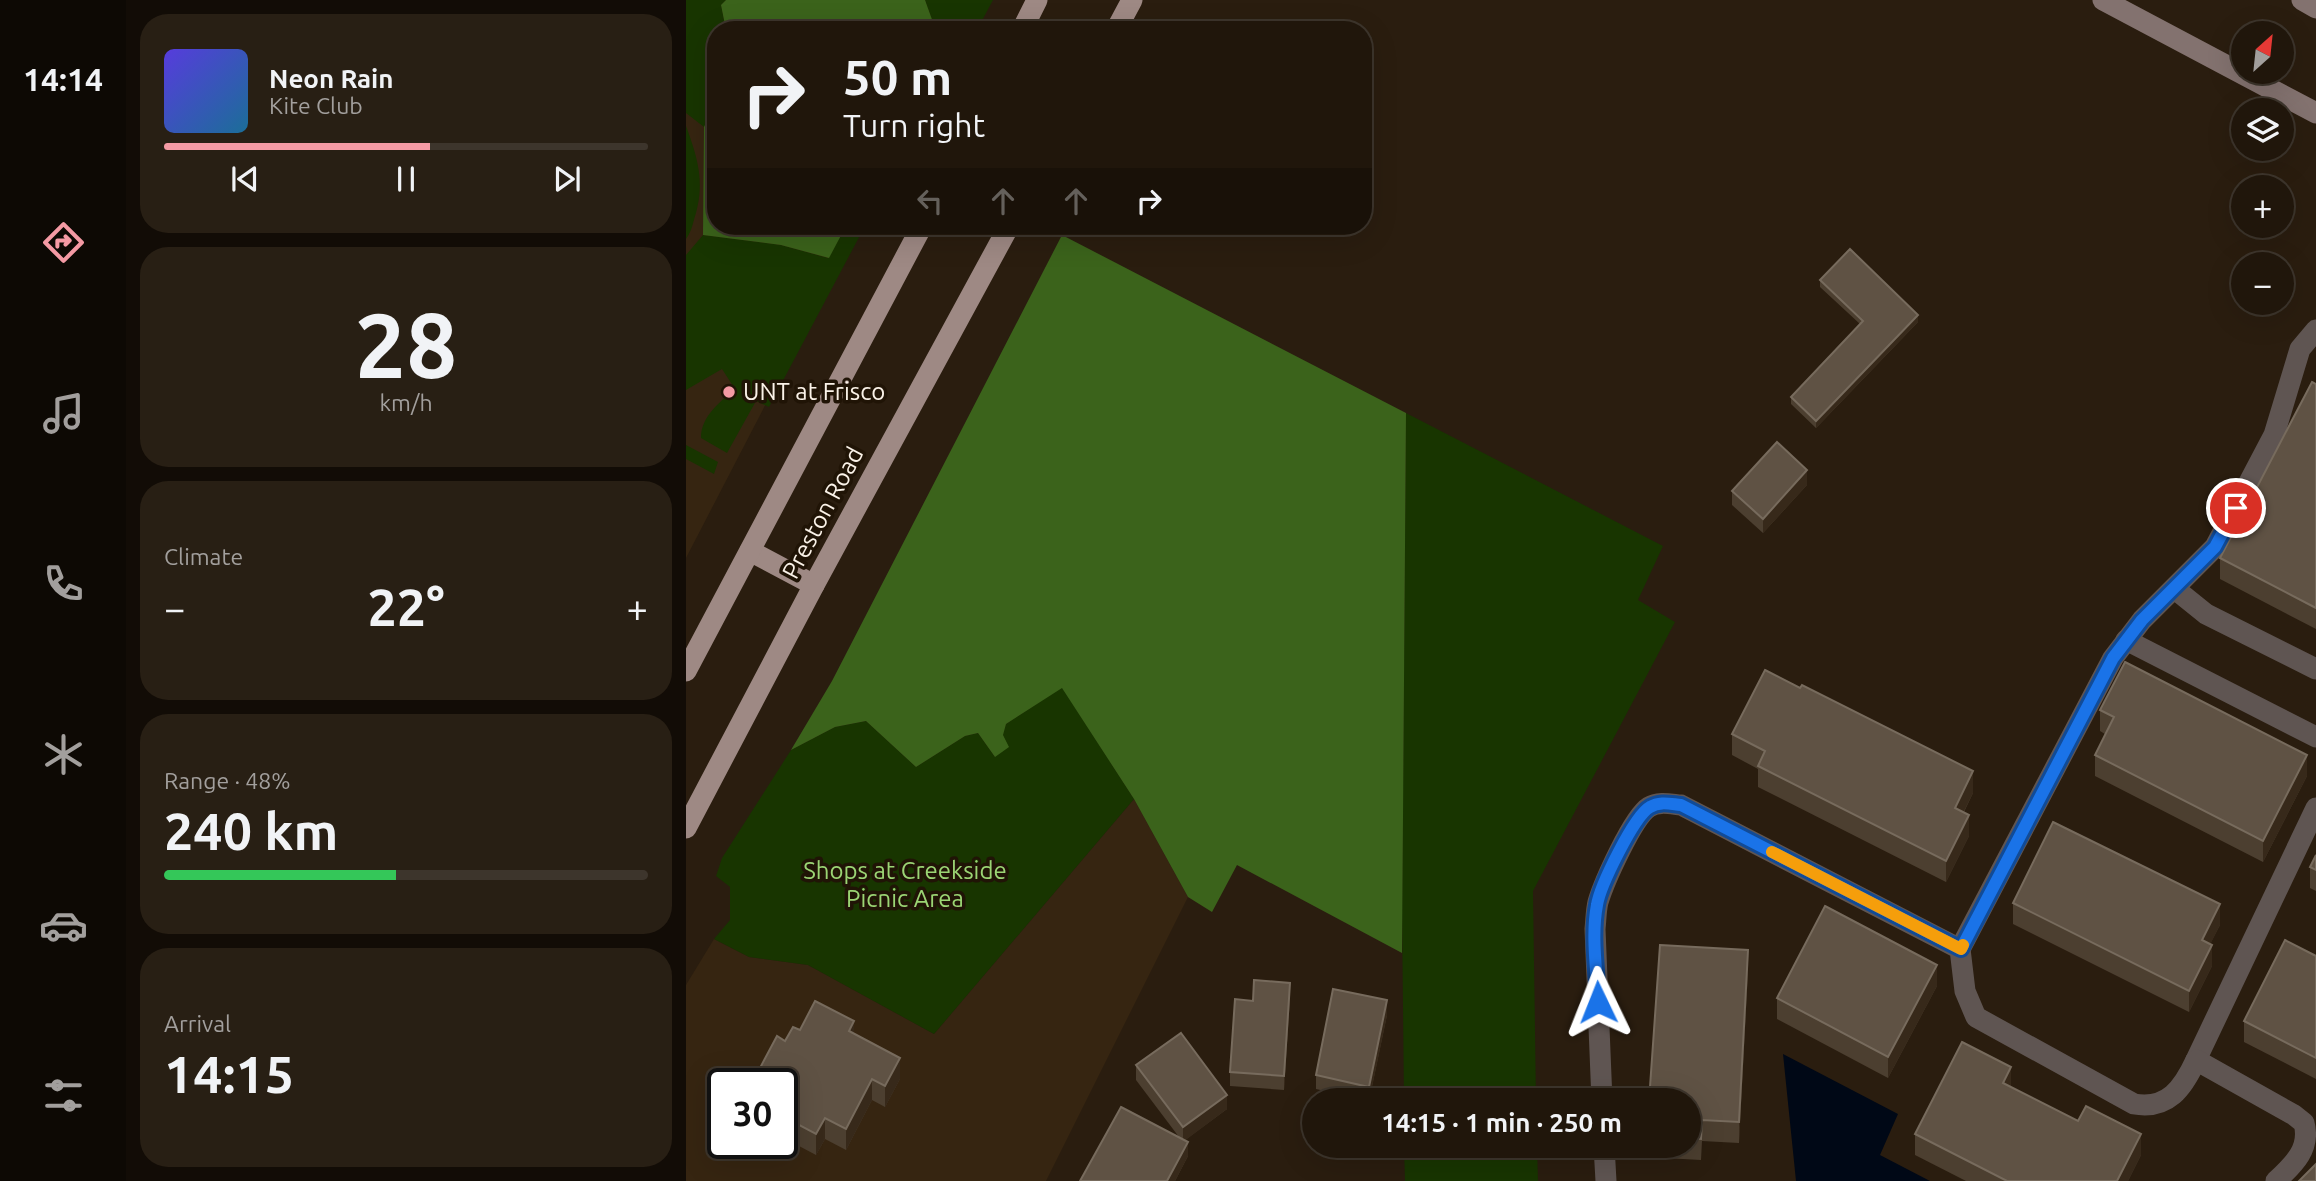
<!DOCTYPE html>
<meta charset="utf-8">
<style>
:root{--surface:#20160b;--page:#281f14;--text:#f1f3f6;--muted:#a29f9d;--line:#3d352c;--accent:#f49aa4}
body{margin:0;font-family:Ubuntu,sans-serif;background:var(--page);color:var(--text);height:100vh;display:flex;flex-direction:column;font-size:26px;white-space:nowrap}
*{box-sizing:border-box;margin:0}
p{font-size:23px;color:var(--muted)}
.icon{flex:none;width:38px;height:38px;fill:none;stroke:currentColor;stroke-width:2;stroke-linecap:round;stroke-linejoin:round}
.map{position:relative;flex:1;overflow:hidden}
.side{display:flex;flex-direction:column;gap:14px;padding:14px;background:#120c06;width:560px}
.side>*{flex:none}
.hud{position:absolute;left:21px;top:21px;width:665px;height:214px;border-radius:28px;box-shadow:0 7px 28px #0002,0 0 0 2px var(--line);background:#20160b;color:var(--text);overflow:hidden}
.needle{width:46px;rotate:27deg}
.tools{position:absolute;left:1545px;top:21px;display:grid;gap:14px}
.tools a{display:grid;place-items:center;width:63px;height:63px;border-radius:50%;background:var(--surface);box-shadow:0 7px 28px #0002,0 0 0 2px var(--line);font-size:35px}
.speed{position:absolute;left:21px;top:1068px;display:flex;gap:14px;font-size:35px;font-weight:700;text-align:center}
.speed>*{display:grid;place-content:center;width:91px;height:91px;border-radius:50%;background:var(--surface);box-shadow:0 7px 28px #0002,0 0 0 2px var(--line);line-height:1}
.speed .limit{border:4px solid #111;border-radius:10px;background:#fff;color:#111}
.pin{position:absolute;display:grid;place-items:center;width:60px;height:60px;color:#fff;margin:-30px;border:4px solid #fff;border-radius:50%;box-shadow:0 2px 7px #0007}
.me{position:absolute;width:77px;margin:-38px;rotate:358deg;stroke-linejoin:round;filter:drop-shadow(0 0 5px #0008)}
.turn{display:flex;align-items:center;gap:24px;height:147px;padding:0 21px;font-size:32px}
.turn .icon{width:91px;height:91px;stroke-width:2.5}
.turn b{display:block;font-size:49px;line-height:60px}
.lanes{display:flex;align-items:center;height:66px;padding:0 21px;background:#0003;justify-content:center;gap:35px;direction:ltr}
.lanes .off{opacity:.35}
.big{font-size:52px;font-weight:700;line-height:1.1}
.side .tile{flex:1;display:flex;flex-direction:column;justify-content:center;gap:10px;min-width:0;padding:0 24px;border-radius:28px;background:var(--page)}
.side .dial{align-items:center;gap:0}
.dial b{font-size:91px;line-height:1}
.song{display:flex;align-items:center;gap:21px}
.cover{width:84px;height:84px;border-radius:10px;background:linear-gradient(135deg,hsl(250 70% 55%),hsl(200 70% 35%))}
.played{height:7px;border-radius:4px;background:linear-gradient(90deg,var(--accent) 55%,var(--line) 55%)}
.keys{display:flex;justify-content:space-around;direction:ltr}
.heat{display:flex;justify-content:space-between;align-items:center;font-size:38px;direction:ltr}
.charge{height:10px;border-radius:5px;background:linear-gradient(90deg,#34c759 48%,var(--line) 0)}
.trip{position:absolute;left:616px;top:1088px;width:399px;height:70px;border-radius:35px;background:var(--surface);box-shadow:0 7px 28px #0002,0 0 0 2px var(--line);font-weight:700;line-height:70px;text-align:center}
main{display:flex;flex:1;min-height:0}
.tabs{display:flex;flex-direction:column;width:126px;justify-content:space-around;align-items:center;background:#0d0904;color:var(--muted)}
.tabs .icon{width:49px;height:49px}
.tabs .on{color:var(--accent)}
.tabs b{font-size:32px;color:var(--text)}
.map>svg:first-child{display:block}
.built{fill:#362511;fill-rule:evenodd}
.green{fill:#183500}
.forest{fill:#3b631b}
.water{fill:#000816}
.lines{fill:none;stroke-linecap:round;stroke-linejoin:round}
.street{stroke:#5f5552;stroke-width:21}
.secondary{stroke:#83726f;stroke-width:21}
.primary{stroke:#9e8984;stroke-width:21}
.wall{fill:#4c3f30}
.shaded-wall{fill:#37291a}
.building{fill:#5f5244;stroke:#776b5d;stroke-width:2}
.route-casing{stroke:#114b97;stroke-width:18}
.route{stroke:#1a73e8;stroke-width:12}
.slow{stroke:#f59e0b;stroke-width:12}
.poi-dot{fill:#f49aa4;stroke:#201406;stroke-width:2.5}
.labels{text-anchor:middle;stroke-width:7;stroke-linejoin:round;paint-order:stroke}
.poi-label{font-size:24px;fill:#faf2e8;stroke:#201406;text-anchor:start}
.street-label{font-size:24px;fill:#faf2e8;stroke:#201406}
.park-label{font-size:24px;fill:#9bd574;stroke:#201406}
</style>
<main>
<nav class="tabs">
<b>14:14</b>
<svg class="icon on" aria-label="directions" viewBox="0 0 24 24"><path d="M12 3l9 9-9 9-9-9zM9 14v-3h6M13 9l2 2-2 2"/></svg>
<svg class="icon" aria-label="music" viewBox="0 0 24 24"><path d="M9 18V5l10-2v13"/><circle cx="6" cy="18" r="3"/><circle cx="16" cy="16" r="3"/></svg>
<svg class="icon" aria-label="phone" viewBox="0 0 24 24"><path d="M5 4h4l2 5-3 2q2 4 5 5l2-3 5 2v4C11 20 4 13 5 4z"/></svg>
<svg class="icon" aria-label="climate" viewBox="0 0 24 24"><path d="M12 3v18M4 7l16 10M4 17L20 7"/></svg>
<svg class="icon" aria-label="car" viewBox="0 0 24 24"><path d="M5 17H2v-5l4-1 3-4h7l3 4 3 1v5h-3M9 17h6M6 11h13"/><circle cx="7" cy="17" r="2"/><circle cx="17" cy="17" r="2"/></svg>
<svg class="icon" aria-label="filters" viewBox="0 0 24 24"><path d="M4 7h16M4 17h16"/><circle cx="9" cy="7" r="2"/><circle cx="15" cy="17" r="2"/></svg>
</nav>
<section class="side">
<div class="tile">
<div class="song"><i class="cover"></i><div><b>Neon Rain</b><p>Kite Club</p></div></div>
<div class="played"></div>
<div class="keys"><svg class="icon" aria-label="previous" viewBox="0 0 24 24"><path d="M18 5L8 12l10 7zM5 5v14"/></svg><svg class="icon" aria-label="pause" viewBox="0 0 24 24"><path d="M8 5v14M16 5v14"/></svg><svg class="icon" aria-label="next" viewBox="0 0 24 24"><path d="M6 5l10 7-10 7zM19 5v14"/></svg></div>
</div>
<div class="tile dial"><b>28</b><p>km/h</p></div>
<div class="tile"><p>Climate</p>
<div class="heat"><a>−</a><b class="big">22°</b><a>+</a></div>
</div>
<div class="tile"><p>Range · 48%</p><b class="big">240 km</b><div class="charge"></div></div>
<div class="tile"><p>Arrival</p><b class="big">14:15</b></div>
</section>
<div class="map">
<svg width="1630" height="1181" viewBox="0 0 1630 1181">
<rect width="100%" height="100%" fill="#2a1d0f"/>
<g class="built">
<path d="M 0,48 L 30,64 L 30,226 L 172,226 L 0,558 Z"/>
<path d="M 448,799 L 502,897 L 360,1181 L 0,1181 L 0,985 L 28,939 L 63,957 L 122,965 L 248,1034 ZM 37,1083 L 96,1083 L 96,1143 L 37,1143 Z"/>
</g>
<g class="green">
<path d="M 0,0 L 40,0 L 35,5 L 40,30 L 30,30 L 30,103 L 18,127 L 0,113 Z"/>
<path d="M 239,0 L 307,0 L 291,30 L 245,30 L 248,25 Z"/>
<path d="M 0,126 C 11,156 19,181 10,213 C 7,222 6,231 0,239 Z"/>
<path d="M 160,226 L 179,226 L 83,407 L 70,401 L 41,453 L 15,438 C 15,416 34,402 49,389 L 36,369 L 0,390 L 0,255 L 17,235 L 95,245 L 142,258 Z"/>
<path d="M 720,413 L 977,546 L 952,600 L 989,622 L 847,891 L 850,1101 L 718,1101 L 716,914 Z"/>
<path d="M 0,445 L 32,462 L 28,474 L 0,459 Z"/>
<path d="M 376,687 L 448,799 L 248,1034 L 122,965 L 63,957 L 28,939 L 44,920 L 44,887 L 30,876 L 36,858 L 105,750 L 149,727 L 180,721 L 230,767 L 279,736 L 292,733 L 309,757 L 320,724 Z"/>
<path d="M 718,1146 L 851,1146 L 852,1181 L 719,1181 Z"/>
</g>
<g class="forest">
<path d="M 40,0 L 239,0 L 248,25 L 245,30 L 40,30 L 35,5 Z"/>
<path d="M 30,103 L 30,226 L 160,226 L 143,258 L 95,245 L 17,235 L 18,127 Z"/>
<path d="M 376,235 L 720,413 L 716,953 L 551,865 L 526,912 L 502,897 L 448,799 L 376,688 L 320,724 L 317,735 L 323,747 L 309,757 L 292,733 L 279,736 L 230,767 L 180,721 L 149,727 L 105,750 L 146,681 Z"/>
</g>
<path class="water" d="M 1097,1054 L 1212,1114 L 1194,1155 L 1244,1181 L 1110,1181 Z"/>
<g class="lines">
<g class="street">
<path d="M 1489,589 L 1520,614 L 1630,669"/>
<path d="M 1440,640 L 1630,737"/>
<path d="M 1274,949 L 1427,658 L 1456,620 L 1529,547 L 1588,435 L 1614,349 L 1630,330"/>
<path d="M 1510,1060 L 1630,808"/>
<path d="M 916,1101 L 909,929 C 910,920 910,910 912,902 C 918,882 947,817 963,807 C 973,801 984,804 995,805 L 1274,949 L 1279,991 L 1290,1017 L 1448,1104 C 1482,1110 1497,1088 1510,1060 L 1608,1115 L 1618,1123 C 1625,1149 1607,1165 1590,1181"/>
<path d="M 918,1146 L 920,1181"/>
</g>
<g class="secondary">
<path d="M 1417,0 L 1630,113"/>
<path d="M 1616,0 L 1630,8"/>
</g>
<g class="primary">
<path d="M 336,30 L 351,0"/>
<path d="M 430,30 L 446,0"/>
<path d="M 64,551 L 128,585"/>
<path d="M 0,671 L 236,226"/>
<path d="M 0,828 L 128,585 L 323,226"/>
</g>
</g>
<g class="wall">
<path d="M 1134,280 L 1232,322 L 1130,428 L 1105,404 L 1105,397 L 1174,324 L 1134,287 Z"/>
<path d="M 1630,384 L 1630,629 L 1534,579 L 1534,558 Z"/>
<path d="M 1121,485 L 1077,533 L 1046,505 L 1046,491 Z"/>
<path d="M 1414,710 L 1621,776 L 1577,862 L 1409,776 L 1409,755 L 1419,734 L 1414,731 Z"/>
<path d="M 1046,734 L 1287,793 L 1278,812 L 1283,836 L 1260,882 L 1072,787 L 1072,769 L 1046,755 Z"/>
<path d="M 1630,855 L 1630,891 L 1624,888 L 1624,867 Z"/>
<path d="M 1327,903 L 1534,925 L 1524,944 L 1526,966 L 1503,1012 L 1327,924 Z"/>
<path d="M 1630,956 L 1630,1079 L 1558,1042 L 1558,1021 Z"/>
<path d="M 1062,971 L 1053,1143 L 1016,1141 L 1015,1160 L 960,1157 L 960,1146 L 1003,1146 L 1003,1101 Z"/>
<path d="M 1251,986 L 1202,1078 L 1091,1019 L 1091,998 Z"/>
<path d="M 604,997 L 598,1090 L 544,1086 L 544,1072 L 567,1001 Z"/>
<path d="M 701,1015 L 683,1101 L 630,1089 L 630,1075 Z"/>
<path d="M 114,1030 L 168,1034 L 214,1079 L 199,1107 L 186,1100 L 160,1150 L 139,1139 L 130,1155 L 96,1137 L 96,1083 L 74,1083 L 74,1068 L 99,1041 Z"/>
<path d="M 450,1065 L 541,1109 L 499,1140 L 502,1156 L 489,1181 L 394,1181 L 493,1137 L 450,1080 Z"/>
<path d="M 1325,1087 L 1455,1155 L 1442,1181 L 1280,1181 L 1229,1155 L 1229,1134 Z"/>
</g>
<g class="shaded-wall">
<path d="M 1232,315 L 1232,322 L 1130,428 L 1130,421 Z"/>
<path d="M 1121,470 L 1121,485 L 1077,533 L 1077,519 Z"/>
<path d="M 1621,755 L 1621,776 L 1577,862 L 1577,841 Z"/>
<path d="M 1287,771 L 1287,793 L 1269,829 L 1269,808 Z"/>
<path d="M 1283,815 L 1283,836 L 1260,882 L 1260,861 Z"/>
<path d="M 1534,904 L 1534,925 L 1516,961 L 1516,940 Z"/>
<path d="M 1526,945 L 1526,966 L 1503,1012 L 1503,991 Z"/>
<path d="M 1062,950 L 1062,971 L 1053,1143 L 1053,1122 Z"/>
<path d="M 1251,965 L 1251,986 L 1202,1078 L 1202,1057 Z"/>
<path d="M 604,983 L 604,997 L 598,1090 L 598,1076 Z"/>
<path d="M 701,1000 L 701,1015 L 683,1101 L 683,1087 Z"/>
<path d="M 168,1021 L 168,1042 L 163,1031 Z"/>
<path d="M 214,1058 L 214,1079 L 199,1107 L 199,1086 Z"/>
<path d="M 1325,1067 L 1325,1088 L 1317,1083 Z"/>
<path d="M 186,1079 L 186,1100 L 160,1150 L 160,1129 Z"/>
<path d="M 541,1095 L 541,1109 L 497,1142 L 497,1127 Z"/>
<path d="M 139,1118 L 139,1139 L 130,1155 L 130,1134 Z"/>
<path d="M 1455,1134 L 1455,1155 L 1442,1181 L 1431,1181 Z"/>
<path d="M 502,1142 L 502,1156 L 489,1181 L 481,1181 Z"/>
</g>
<g class="building">
<path d="M 1164,249 L 1232,315 L 1130,421 L 1105,397 L 1177,321 L 1134,280 Z"/>
<path d="M 1626,382 L 1630,384 L 1630,608 L 1534,558 Z"/>
<path d="M 1091,442 L 1121,470 L 1077,519 L 1046,491 Z"/>
<path d="M 1439,662 L 1621,755 L 1577,841 L 1409,755 L 1428,717 L 1414,710 Z"/>
<path d="M 1079,670 L 1114,688 L 1116,685 L 1287,771 L 1269,808 L 1283,815 L 1260,861 L 1072,766 L 1079,751 L 1046,734 Z"/>
<path d="M 1367,822 L 1534,904 L 1516,940 L 1526,945 L 1503,991 L 1327,903 Z"/>
<path d="M 1630,855 L 1630,870 L 1624,867 Z"/>
<path d="M 1139,906 L 1251,965 L 1202,1057 L 1091,998 Z"/>
<path d="M 1599,940 L 1630,956 L 1630,1058 L 1558,1021 Z"/>
<path d="M 974,945 L 1062,950 L 1053,1122 L 1016,1120 L 1015,1139 L 1003,1138 L 1003,1101 L 963,1101 Z"/>
<path d="M 568,980 L 604,983 L 598,1076 L 544,1072 L 549,999 L 567,1001 Z"/>
<path d="M 647,989 L 701,1000 L 683,1087 L 630,1075 Z"/>
<path d="M 129,1001 L 168,1021 L 163,1031 L 214,1058 L 199,1086 L 186,1079 L 160,1129 L 139,1118 L 130,1134 L 96,1116 L 96,1083 L 78,1083 L 84,1073 L 74,1068 L 91,1036 L 99,1041 L 107,1027 L 114,1030 Z"/>
<path d="M 495,1033 L 541,1095 L 497,1127 L 450,1065 Z"/>
<path d="M 1276,1042 L 1325,1067 L 1317,1083 L 1392,1121 L 1400,1106 L 1455,1134 L 1431,1181 L 1321,1181 L 1229,1134 Z"/>
<path d="M 435,1107 L 502,1142 L 481,1181 L 394,1181 Z"/>
<path d="M 1630,1164 L 1630,1181 L 1613,1181 Z"/>
</g>
<g class="lines">
<defs>
<path id="route" d="M 912,1002 C 911,971 905,936 911,905 C 914,886 948,816 964,807 C 974,801 984,804 995,805 L 1275,949 L 1427,658 L 1456,620 L 1529,547 L 1550,508"/>
</defs>
<use href="#route" class="route-casing"/>
<use href="#route" class="route"/>
<path class="slow" d="M 1086,852 L 1275,949 L 1277,945"/>
</g>
<circle class="poi-dot" cx="43" cy="392" r="7"/>
<g class="labels">
<g class="poi-label">
<text x="57" y="400">UNT at Frisco</text>
</g>
<g class="street-label">
<text transform="translate(137 513) rotate(-62)" y="8">Preston Road</text>
</g>
<g class="park-label">
<text x="219" y="879">Shops at Creekside<tspan x="219" dy="28">Picnic Area</tspan></text>
</g>
</g>
</svg>
<div class="tools">
<a><svg class="needle" viewBox="-14 -14 28 28"><path d="M0-13l5 13h-10z" fill="#e53935"/><path d="M0 13l5-13h-10z" fill="#a29f9d"/></svg></a>
<a><svg class="icon" aria-label="layers" viewBox="0 0 24 24"><path d="M12 4l9 5-9 5-9-5zM3 14l9 5 9-5"/></svg></a>
<a>+</a>
<a>−</a>
</div>
<div class="speed"><div class="limit">30</div></div>
<div class="pin" style="left:1550px;top:508px;background:#d93025"><svg class="icon" aria-label="arrive" viewBox="0 0 24 24"><path d="M6 21V4h12l-3 4 3 4H6"/></svg></div>
<svg class="me" style="left:912px;top:1002px" viewBox="-20 -20 40 40"><path d="M0-17L14 15 0 8-14 15z" fill="#1a73e8" stroke="#fff" stroke-width="4"/></svg>
<div class="trip">14:15 · 1 min · 250 m</div>
<div class="hud">
<div class="turn"><svg class="icon" aria-label="right" viewBox="0 0 24 24"><path d="M7 20v-9h11M14 6l5 5-5 5"/></svg><div><b>50 m</b>Turn right</div></div>
<div class="lanes"><svg class="icon off" aria-label="left" viewBox="0 0 24 24"><path d="M17 20v-9H6M10 6l-5 5 5 5"/></svg><svg class="icon off" aria-label="ahead" viewBox="0 0 24 24"><path d="M12 20V5M6 11l6-6 6 6"/></svg><svg class="icon off" aria-label="ahead" viewBox="0 0 24 24"><path d="M12 20V5M6 11l6-6 6 6"/></svg><svg class="icon" aria-label="right" viewBox="0 0 24 24"><path d="M7 20v-9h11M14 6l5 5-5 5"/></svg></div>
</div>
</div>
</main>
